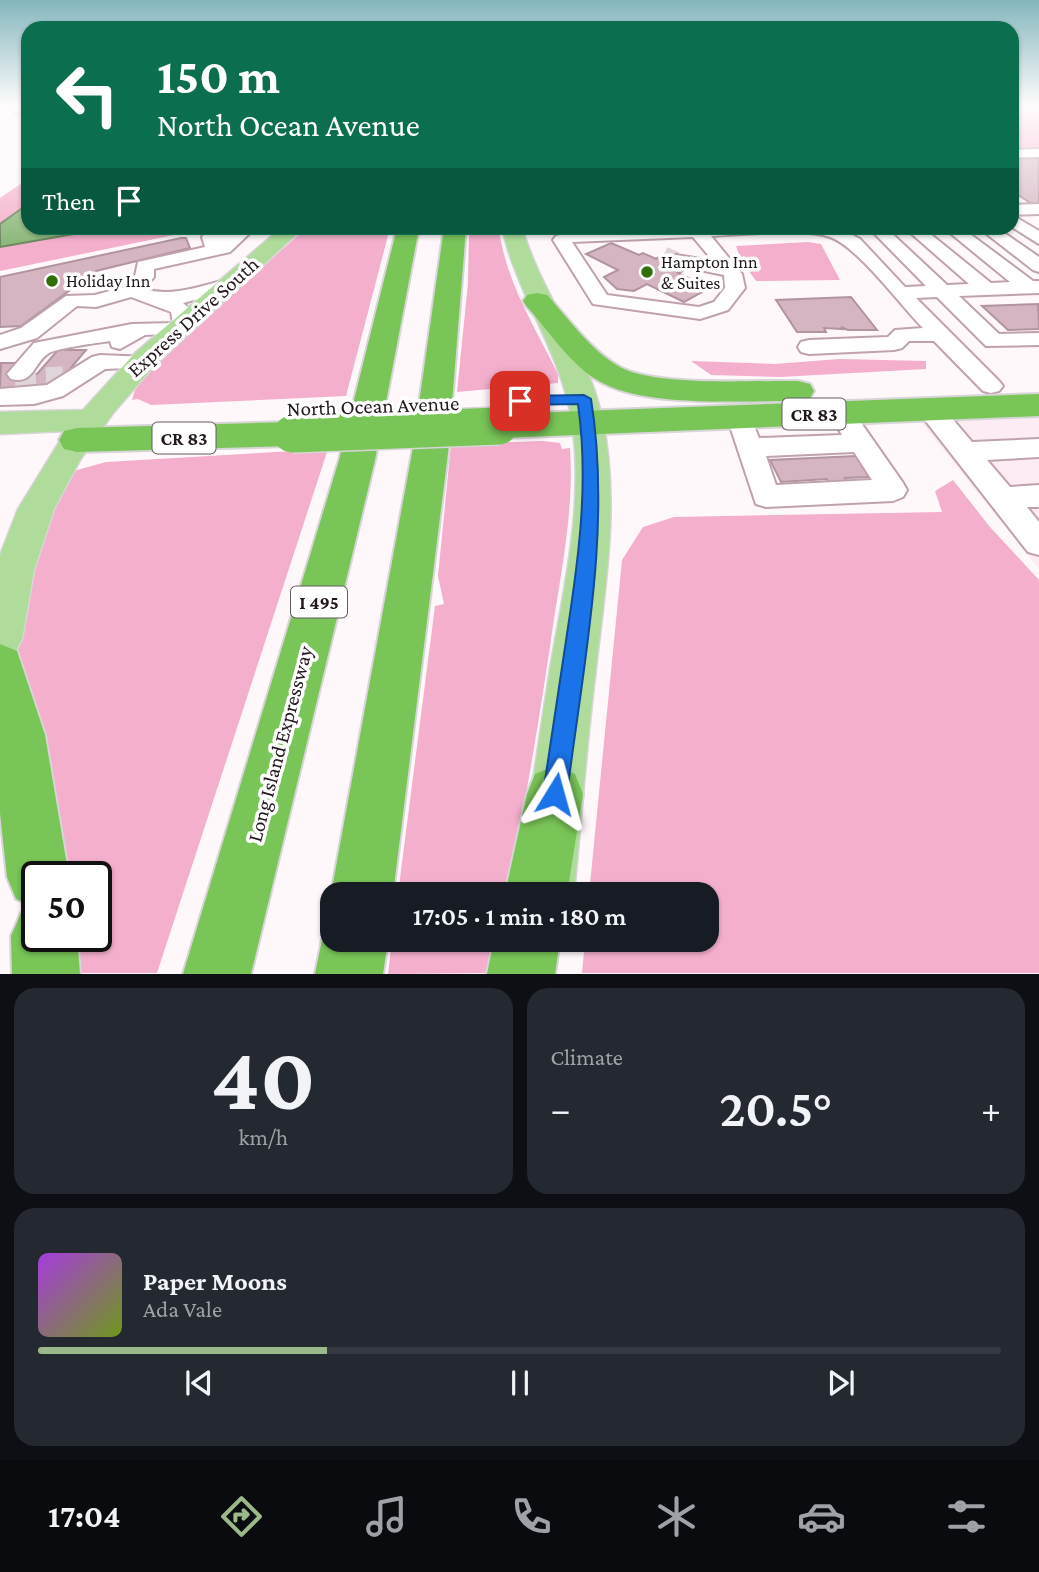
<!DOCTYPE html>
<meta charset="utf-8">
<style>
:root{--surface:#171b24;--page:#242831;--text:#f1f3f6;--muted:#9ea1a6;--line:#363941;--accent:#9ab889}
body{margin:0;font-family:"Crimson Pro",serif;background:var(--page);color:var(--text);height:100vh;display:flex;flex-direction:column;font-size:26px;white-space:nowrap}
*{box-sizing:border-box;margin:0}
p{font-size:23px;color:var(--muted)}
.icon{flex:none;width:38px;height:38px;fill:none;stroke:currentColor;stroke-width:2;stroke-linecap:round;stroke-linejoin:round}
.map{position:relative;height:974px;overflow:hidden}
.details{display:flex;flex-direction:column;gap:14px;padding:14px;background:#0d0f14;flex:1}
.details>*{flex:none}
.banner{position:absolute;left:21px;top:21px;width:998px;height:214px;border-radius:21px;box-shadow:0 2px 5px #0004;background:#0b6e4f;color:#fff;overflow:hidden}
.speed{position:absolute;left:21px;top:861px;display:flex;gap:14px;font-size:35px;font-weight:700;text-align:center}
.speed>*{display:grid;place-content:center;width:91px;height:91px;border-radius:50%;background:var(--surface);box-shadow:0 2px 5px #0004;line-height:1}
.speed .limit{border:4px solid #111;border-radius:10px;background:#fff;color:#111}
.pin{position:absolute;display:grid;place-items:center;width:60px;height:60px;color:#fff;margin:-30px;border-radius:14px;box-shadow:0 4px 10px #0006}
.me{position:absolute;width:77px;margin:-38px;rotate:8deg;stroke-linejoin:round;filter:drop-shadow(0 0 5px #0008)}
.turn{display:flex;align-items:center;gap:24px;height:147px;padding:0 21px;font-size:32px}
.turn .icon{width:91px;height:91px;stroke-width:2.5}
.turn b{display:block;font-size:49px;line-height:60px}
.then{display:flex;align-items:center;height:66px;padding:0 21px;background:#0003;gap:14px;font-size:26px}
.big{font-size:52px;font-weight:600;line-height:1.1}
.details .widget{flex:1;display:flex;flex-direction:column;justify-content:center;gap:10px;min-width:0;padding:0 24px;border-radius:21px;background:var(--page)}
.details .dial{align-items:center;gap:0}
.dial b{font-size:91px;line-height:1}
.song{display:flex;align-items:center;gap:21px}
.cover{width:84px;height:84px;border-radius:10px;background:linear-gradient(135deg,hsl(280 70% 55%),hsl(80 70% 35%))}
.played{height:7px;border-radius:4px;background:linear-gradient(90deg,var(--accent) 30%,var(--line) 30%)}
.keys{display:flex;justify-content:space-around;direction:ltr}
.heat{display:flex;justify-content:space-between;align-items:center;font-size:38px;direction:ltr}
.details .tiles{flex:1;display:grid;gap:14px;grid-template-columns:1fr 1fr}
.widget:last-child{grid-column:span 2}
.trip{position:absolute;left:320px;top:882px;width:399px;height:70px;border-radius:21px;background:var(--surface);box-shadow:0 2px 5px #0004;font-weight:600;line-height:70px;text-align:center}
.tab-bar{display:flex;height:112px;justify-content:space-around;align-items:center;background:#090b0e;color:var(--muted)}
.tab-bar .icon{width:49px;height:49px}
.tab-bar .on{color:var(--accent)}
.tab-bar b{font-size:32px;color:var(--text)}
.map>svg:first-child{display:block}
.built{fill:#fdecf3}
.green{fill:#f4afcc}
.water{fill:#8eb97d;stroke:#6e8860;stroke-width:2}
.building{fill:#d4b5c1;stroke:#b294a0;stroke-width:2}
.lines{fill:none;stroke-linecap:round;stroke-linejoin:round}
.minor-tunnel-far1{stroke:#ded6da;stroke-width:17;stroke-dasharray:17 8;stroke-linecap:butt}
.minor-tunnel{stroke:#ded6da;stroke-width:21;stroke-dasharray:21 10;stroke-linecap:butt}
.minor-casing{stroke:#c0a2ae;stroke-width:4}
.major-casing{stroke:#d7d5d6;stroke-width:3}
.highway-casing{stroke:#d7d5d6;stroke-width:4}
.minor{fill:#fff;fill-rule:evenodd}
.major{fill:#afdc9a;fill-rule:evenodd}
.highway{fill:#79c557;fill-rule:evenodd}
.highway-bridge-casing{stroke:#d7d5d6;stroke-width:40;stroke-linecap:butt}
.highway-bridge{stroke:#79c557;stroke-width:37}
.route{fill:#1a73e8;stroke:#114b97;stroke-width:2}
.poi-dot{fill:#306f03;stroke:#fff;stroke-width:2.5}
.labels{text-anchor:middle;stroke-width:7;stroke-linejoin:round;paint-order:stroke}
.far-poi-label{font-size:18px;fill:#22171c;stroke:#fff;text-anchor:start}
.shield{fill:#fff;stroke:#645d60;stroke-width:2}
.shield-label{font-size:19px;font-weight:bold;fill:#22171c}
.street-label{font-size:21px;fill:#22171c;stroke:#fff}
</style>
<div class="map">
<svg width="1039" height="974" viewBox="0 0 1039 974">
<rect width="100%" height="100%" fill="#fff8fb"/>
<path class="built" d="M 1039,418 L 1039,569 L 921,422 Z"/>
<g class="green">
<path d="M 1012,105 L 1039,106 L 1039,148 L 1012,148 Z"/>
<path d="M 28,179 L 28,204 L 0,224 L 0,198 Z"/>
<path d="M 108,228 L 208,228 L 0,271 L 0,247 Z"/>
<path d="M 306,228 L 390,228 L 346,396 L 151,405 L 138,399 L 132,400 L 135,390 L 151,368 Z"/>
<path d="M 469,228 L 499,228 C 505,281 535,327 558,374 L 558,383 L 457,392 L 468,283 Z"/>
<path d="M 808,242 L 821,244 L 840,280 L 756,281 L 741,260 L 736,246 Z"/>
<path d="M 839,359 L 926,361 L 926,369 L 780,377 L 711,375 L 691,361 L 775,364 Z"/>
<path d="M 543,441 L 560,443 L 562,449 L 570,448 C 574,505 563,562 554,619 C 541,711 525,803 508,894 L 398,894 L 435,606 L 444,604 L 438,576 L 451,444 Z"/>
<path d="M 328,449 L 157,973 L 55,973 L 54,936 L 96,936 L 96,877 L 47,877 L 15,652 L 31,557 L 72,474 L 77,470 L 106,462 Z"/>
<path d="M 953,480 L 990,527 L 1039,580 L 1039,973 L 582,973 L 585,940 L 707,940 L 707,894 L 589,894 L 622,560 L 643,527 L 674,517 L 942,512 L 935,491 Z"/>
<path d="M 392,940 L 500,940 L 494,973 L 388,974 Z"/>
</g>
<path class="water" d="M 28,204 L 28,228 L 108,228 L 0,247 L 0,224 Z"/>
<g class="building">
<path d="M 1012,156 L 1039,156 L 1039,204 L 1032,204 L 1012,191 Z"/>
<path d="M 181,238 L 186,238 L 190,248 L 96,271 L 89,276 L 108,278 L 96,286 L 77,285 L 21,326 L 0,327 L 0,277 Z"/>
<path d="M 611,243 L 639,255 L 643,253 L 656,259 L 671,251 L 683,257 L 668,265 L 683,271 L 678,273 L 709,288 L 684,302 L 647,284 L 634,291 L 617,289 L 604,277 L 618,270 L 586,254 Z"/>
<path d="M 851,297 L 877,330 L 848,330 L 841,327 L 843,329 L 824,328 L 826,332 L 797,332 L 776,300 Z"/>
<path d="M 1038,304 L 1039,329 L 1008,330 L 982,306 Z"/>
<path d="M 58,350 L 86,350 L 55,387 L 0,388 L 1,363 L 19,363 L 10,374 L 37,374 Z"/>
<path d="M 856,456 L 869,477 L 845,478 L 848,482 L 829,483 L 827,479 L 781,482 L 770,460 Z"/>
</g>
<g class="lines">
<path class="minor-tunnel-far1" d="M 664,255 L 676,260"/>
<path class="minor-tunnel" d="M 15,379 L 63,377"/>
<defs>
<g id="minor">
<path d="M 21,105 L 28,105 L 28,111 L 16,113 L 14,111 Z"/>
<path d="M 1039,149 L 1039,157 L 1012,158 L 1012,150 Z"/>
<path d="M 1039,204 L 1039,214 L 1012,215 L 1012,205 Z"/>
<path d="M 1012,215 L 1039,231 L 1039,244 L 1012,227 Z"/>
<path d="M 242,228 L 250,233 L 230,252 L 154,269 L 154,277 L 144,289 C 171,297 198,287 225,280 L 235,286 L 232,290 L 183,303 L 190,309 L 193,322 L 185,328 L 182,333 L 145,335 L 120,349 L 112,347 L 110,341 C 97,343 58,348 49,353 C 33,363 34,385 11,379 L 7,374 L 34,343 L 132,324 L 173,323 L 171,312 L 131,297 L 96,307 L 77,306 L 37,338 L 0,349 L 0,335 L 21,328 L 66,296 L 95,295 L 124,287 L 135,276 L 138,262 L 205,247 L 202,237 L 205,233 Z"/>
<path d="M 675,228 L 841,229 L 860,239 L 905,287 L 926,286 L 869,228 L 886,228 L 947,285 L 969,284 L 905,228 L 923,228 L 991,283 L 1010,282 L 944,228 L 962,228 L 1033,281 L 1039,281 L 1039,293 L 959,296 L 999,334 L 1039,333 L 1039,345 L 986,346 L 937,297 L 916,298 L 999,381 L 1003,386 L 999,391 L 991,393 L 983,391 L 934,341 L 909,341 L 902,348 L 894,350 L 809,354 L 801,352 L 798,347 L 801,342 L 809,340 L 888,337 L 895,330 L 923,328 C 901,306 857,246 830,237 C 801,227 743,235 711,236 L 742,274 L 745,288 L 728,310 L 700,319 L 593,304 L 553,240 L 556,236 L 576,231 ZM 693,237 L 713,261 L 676,255 L 667,260 L 670,264 L 724,275 L 725,288 L 714,302 L 699,307 L 607,295 L 572,242 Z"/>
<path d="M 979,228 L 997,228 L 1039,257 L 1039,272 L 1033,270 Z"/>
<path d="M 100,355 L 148,357 L 151,362 L 148,367 L 105,369 L 63,396 L 34,404 L 0,405 L 0,389 L 47,385 L 92,357 Z"/>
<path d="M 930,401 L 939,403 L 972,442 L 1039,439 L 1039,457 L 987,460 L 1010,487 L 1039,485 L 1039,507 L 1027,507 L 1039,522 L 1039,555 L 1028,552 L 921,415 L 918,409 L 921,403 Z"/>
<path d="M 841,405 L 850,407 L 903,483 L 907,490 L 903,497 L 893,501 L 766,507 L 756,504 L 727,417 L 730,411 L 739,409 L 748,411 L 759,438 L 842,435 L 829,413 L 832,407 ZM 854,452 L 872,480 L 776,485 L 766,456 Z"/>
</g>
<g id="major">
<path d="M 281,228 L 303,228 L 155,365 L 114,412 L 80,460 L 54,509 L 34,570 L 22,639 L 15,653 L 0,659 L 0,555 L 18,509 L 66,431 L 0,434 L 0,412 L 83,410 L 135,353 Z"/>
<path d="M 502,228 L 522,228 C 542,295 588,350 602,418 C 621,503 604,593 595,677 C 586,750 581,822 574,894 L 517,894 C 527,817 539,740 551,663 C 565,583 585,498 571,416 C 559,350 517,294 502,228 Z"/>
</g>
<g id="highway">
<path d="M 397,228 L 419,228 L 375,460 L 251,974 L 183,974 L 339,460 Z"/>
<path d="M 444,228 L 466,228 L 448,453 L 393,894 L 332,894 L 332,899 L 331,894 L 412,453 Z"/>
<path d="M 537,293 L 547,295 C 569,319 591,351 620,367 C 657,387 754,380 798,381 L 810,384 L 814,391 L 810,398 L 798,401 C 743,400 645,409 597,380 C 569,363 549,331 527,307 L 523,301 L 527,295 Z"/>
<path d="M 1039,394 L 1039,416 L 499,438 L 487,434 L 482,426 L 487,418 L 499,414 Z"/>
<path d="M 292,422 L 304,425 L 310,434 L 304,443 L 292,446 L 77,452 L 64,449 L 59,440 L 64,431 L 77,428 Z"/>
<path d="M 0,644 L 17,651 L 45,735 L 69,877 L 37,877 L 37,936 L 77,936 L 80,974 L 12,974 L 11,936 L 21,913 L 35,907 L 16,899 L 7,877 L 0,813 Z"/>
<path d="M 555,766 L 575,774 L 583,794 L 567,894 L 505,894 L 527,794 L 535,774 Z"/>
<path d="M 332,917 L 332,940 L 388,940 L 383,974 L 315,974 L 322,940 Z"/>
<path d="M 494,940 L 560,940 L 555,974 L 487,974 Z"/>
</g>
</defs>
<use href="#minor" class="minor-casing"/>
<use href="#major" class="major-casing"/>
<use href="#highway" class="highway-casing"/>
<use href="#minor" class="minor"/>
<use href="#major" class="major"/>
<use href="#highway" class="highway"/>
<defs>
<path id="highway-bridge" d="M 292,434 L 499,426"/>
</defs>
<use href="#highway-bridge" class="highway-bridge-casing"/>
<use href="#highway-bridge" class="highway-bridge"/>
</g>
<linearGradient id="sky" x2="0" y2="1"><stop stop-color="#84b6bd"/><stop offset="0.44" stop-color="#fffcfd"/><stop offset="1" stop-color="#fffcfd" stop-opacity="0"/></linearGradient>
<rect width="1039" height="241" fill="url(#sky)"/>
<path class="route" d="M 584,395 L 591,399 C 612,529 583,665 567,794 L 563,802 L 555,806 L 547,802 L 543,794 C 551,741 559,687 567,634 C 579,556 589,482 578,404 L 520,405 L 513,401 L 520,396 Z"/>
<g class="poi-dot">
<circle cx="647" cy="272" r="7"/>
<circle cx="52" cy="281" r="7"/>
</g>
<g class="labels">
<g class="far-poi-label">
<text x="661" y="268">Hampton Inn<tspan x="661" dy="21">&amp; Suites</tspan></text>
<text x="66" y="287">Holiday Inn</text>
</g>
<g class="shield">
<rect x="782.5" y="398.5" width="63" height="31" rx="5"/>
<rect x="152.5" y="422.5" width="63" height="31" rx="5"/>
<rect x="291" y="586.5" width="56" height="31" rx="5"/>
</g>
<g class="shield-label">
<text x="814" y="421">CR 83</text>
<text x="184" y="445">CR 83</text>
<text x="319" y="609">I 495</text>
</g>
<g class="street-label">
<text transform="translate(193 317) rotate(-42)" y="7">Express Drive South</text>
<text transform="translate(373 406) rotate(-2)" y="7">North Ocean Avenue</text>
<text transform="translate(280 744) rotate(-75)" y="7">Long Island Expressway</text>
</g>
</g>
</svg>
<div class="speed"><div class="limit">50</div></div>
<div class="pin" style="left:520px;top:401px;background:#d93025"><svg class="icon" aria-label="arrive" viewBox="0 0 24 24"><path d="M6 21V4h12l-3 4 3 4H6"/></svg></div>
<svg class="me" style="left:555px;top:794px" viewBox="-20 -20 40 40"><path d="M0-17L14 15 0 8-14 15z" fill="#1a73e8" stroke="#fff" stroke-width="4"/></svg>
<div class="trip">17:05 · 1 min · 180 m</div>
<div class="banner">
<div class="turn"><svg class="icon" aria-label="left" viewBox="0 0 24 24"><path d="M17 20v-9H6M10 6l-5 5 5 5"/></svg><div><b>150 m</b>North Ocean Avenue</div></div>
<div class="then">Then<svg class="icon" aria-label="arrive" viewBox="0 0 24 24"><path d="M6 21V4h12l-3 4 3 4H6"/></svg></div>
</div>
</div>
<section class="details">
<div class="tiles">
<div class="widget dial"><b>40</b><p>km/h</p></div>
<div class="widget"><p>Climate</p>
<div class="heat"><a>−</a><b class="big">20.5°</b><a>+</a></div>
</div>
<div class="widget">
<div class="song"><i class="cover"></i><div><b>Paper Moons</b><p>Ada Vale</p></div></div>
<div class="played"></div>
<div class="keys"><svg class="icon" aria-label="previous" viewBox="0 0 24 24"><path d="M18 5L8 12l10 7zM5 5v14"/></svg><svg class="icon" aria-label="pause" viewBox="0 0 24 24"><path d="M8 5v14M16 5v14"/></svg><svg class="icon" aria-label="next" viewBox="0 0 24 24"><path d="M6 5l10 7-10 7zM19 5v14"/></svg></div>
</div>
</div>
</section>
<nav class="tab-bar">
<b>17:04</b>
<svg class="icon on" aria-label="directions" viewBox="0 0 24 24"><path d="M12 3l9 9-9 9-9-9zM9 14v-3h6M13 9l2 2-2 2"/></svg>
<svg class="icon" aria-label="music" viewBox="0 0 24 24"><path d="M9 18V5l10-2v13"/><circle cx="6" cy="18" r="3"/><circle cx="16" cy="16" r="3"/></svg>
<svg class="icon" aria-label="phone" viewBox="0 0 24 24"><path d="M5 4h4l2 5-3 2q2 4 5 5l2-3 5 2v4C11 20 4 13 5 4z"/></svg>
<svg class="icon" aria-label="climate" viewBox="0 0 24 24"><path d="M12 3v18M4 7l16 10M4 17L20 7"/></svg>
<svg class="icon" aria-label="car" viewBox="0 0 24 24"><path d="M5 17H2v-5l4-1 3-4h7l3 4 3 1v5h-3M9 17h6M6 11h13"/><circle cx="7" cy="17" r="2"/><circle cx="17" cy="17" r="2"/></svg>
<svg class="icon" aria-label="filters" viewBox="0 0 24 24"><path d="M4 7h16M4 17h16"/><circle cx="9" cy="7" r="2"/><circle cx="15" cy="17" r="2"/></svg>
</nav>
